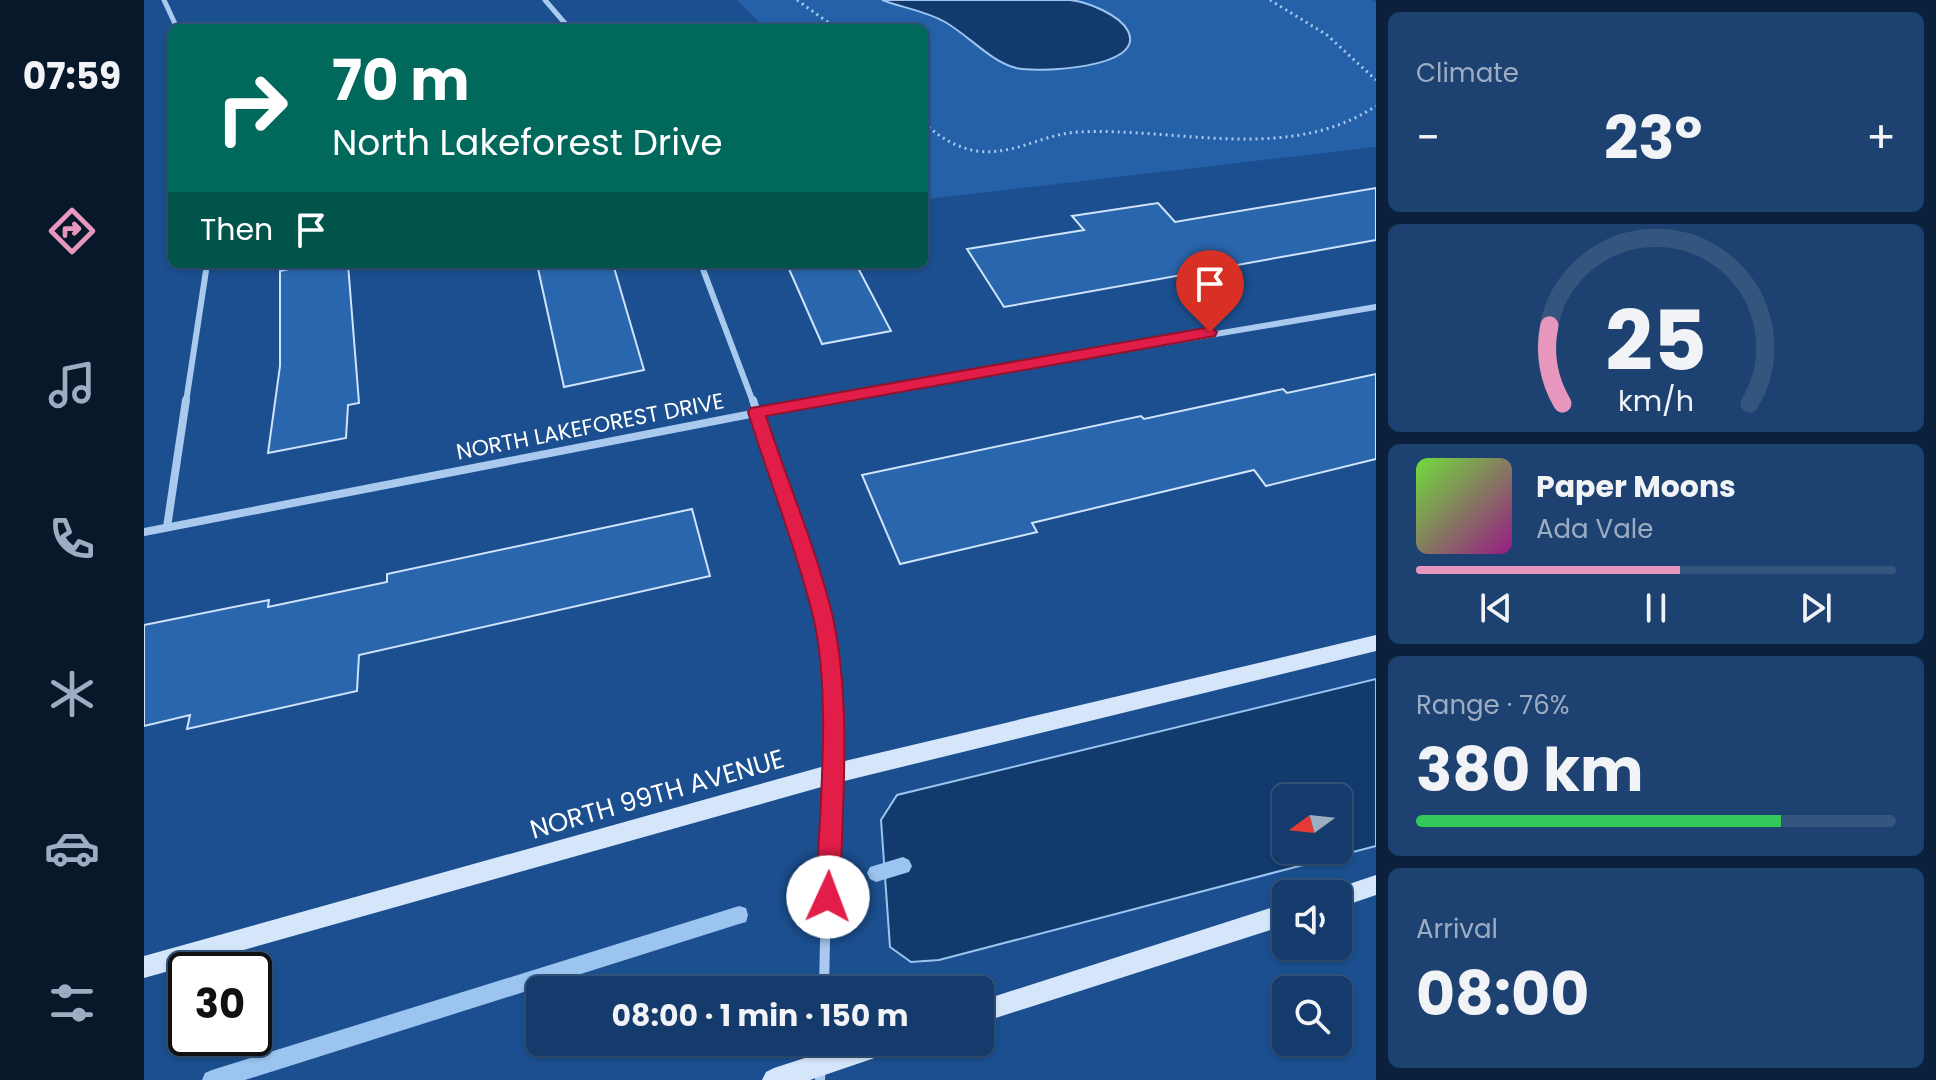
<!DOCTYPE html>
<meta charset="utf-8">
<style>
:root{--surface:#143b6b;--page:#1d4271;--text:#f1f3f6;--muted:#9dadc1;--line:#33557e;--accent:#e797bd}
body{margin:0;font-family:Poppins,sans-serif;background:var(--page);color:var(--text);height:100vh;display:flex;flex-direction:column;font-size:30px;white-space:nowrap}
*{box-sizing:border-box;margin:0}
p{font-size:26px;color:var(--muted)}
.icon{flex:none;width:44px;height:44px;fill:none;stroke:currentColor;stroke-width:2;stroke-linecap:round;stroke-linejoin:round}
.map{position:relative;flex:1;overflow:hidden}
.details{display:flex;flex-direction:column;gap:12px;padding:12px;background:#0b203b;width:560px}
.details>*{flex:none}
.guide{position:absolute;left:24px;top:24px;width:760px;height:244px;border-radius:12px;box-shadow:0 2px 6px #0004,0 0 0 2px var(--line);background:#00695c;color:#fff;overflow:hidden}
.needle{width:52px;rotate:255deg}
.controls{position:absolute;left:1128px;top:784px;display:grid;gap:16px}
.controls a{display:grid;place-items:center;width:80px;height:80px;border-radius:12px;background:var(--surface);box-shadow:0 2px 6px #0004,0 0 0 2px var(--line);font-size:40px}
.speed{position:absolute;left:24px;top:952px;display:flex;gap:16px;font-size:40px;font-weight:700;text-align:center}
.speed>*{display:grid;place-content:center;width:104px;height:104px;border-radius:50%;background:var(--surface);box-shadow:0 2px 6px #0004,0 0 0 2px var(--line);line-height:1}
.speed .limit{border:4px solid #111;border-radius:12px;background:#fff;color:#111}
.pin{position:absolute;display:grid;place-items:center;width:68px;height:68px;color:#fff;margin:-82px -34px;border-radius:50% 50% 50% 0;rotate:-45deg;box-shadow:0 0 8px #0007}
.pin .icon{rotate:45deg}
.me{position:absolute;width:88px;margin:-44px;rotate:2deg;stroke-linejoin:round;filter:drop-shadow(0 0 6px #0008)}
.turn{display:flex;align-items:center;gap:28px;height:168px;padding:0 32px;font-size:36px}
.turn .icon{width:104px;height:104px;stroke-width:2.5}
.turn b{display:block;font-size:56px;line-height:68px}
.then{display:flex;align-items:center;height:76px;padding:0 32px;background:#0003;gap:16px;font-size:30px}
.big{font-size:60px;font-weight:700;line-height:1.1}
.details .card{flex:1;display:flex;flex-direction:column;justify-content:center;gap:12px;min-width:0;padding:0 28px;border-radius:12px;background:var(--page)}
.details .dial{align-items:center;gap:0}
.dial svg{height:208px;overflow:visible;fill:none;stroke:var(--line);stroke-width:7;stroke-linecap:round;text-anchor:middle}
.dial text{fill:var(--text);stroke:none}
.song{display:flex;align-items:center;gap:24px}
.cover{width:96px;height:96px;border-radius:12px;background:linear-gradient(135deg,hsl(100 70% 55%),hsl(310 70% 35%))}
.played{height:8px;border-radius:4px;background:linear-gradient(90deg,var(--accent) 55%,var(--line) 55%)}
.keys{display:flex;justify-content:space-around;direction:ltr}
.heat{display:flex;justify-content:space-between;align-items:center;font-size:44px;direction:ltr}
.charge{height:12px;border-radius:6px;background:linear-gradient(90deg,#34c759 76%,var(--line) 0)}
.trip{position:absolute;left:382px;top:976px;width:468px;height:80px;border-radius:12px;background:var(--surface);box-shadow:0 2px 6px #0004,0 0 0 2px var(--line);font-weight:700;line-height:80px;text-align:center}
main{display:flex;flex:1;min-height:0}
.tabs{display:flex;flex-direction:column;width:144px;justify-content:space-around;align-items:center;background:#08182b;color:var(--muted)}
.tabs .icon{width:56px;height:56px}
.tabs .active{color:var(--accent)}
.tabs b{font-size:36px;color:var(--text)}
.map>svg:first-child{display:block}
.green{fill:#2461a8}
.water{fill:#123a6d;stroke:#9cc4f0;stroke-width:2;fill-rule:evenodd}
.lines{fill:none;stroke-linecap:round;stroke-linejoin:round}
.stream{fill:#9cc4f0;fill-rule:evenodd}
.building{fill:#2a66ad;stroke:#cfe3fa;stroke-width:2}
.path{stroke:#a9c9ee;stroke-width:3;stroke-dasharray:2 4;stroke-linecap:butt}
.minor-far3{stroke:#a9c9ee;stroke-width:5}
.minor-far2{stroke:#a9c9ee;stroke-width:6}
.minor-far1{stroke:#a9c9ee;stroke-width:8}
.minor{stroke:#a9c9ee;stroke-width:10}
.secondary{fill:#d6e6fa;fill-rule:evenodd}
.route{fill:#e11d48;stroke:#92132f;stroke-width:2}
.labels{text-anchor:middle;stroke-width:8;stroke-linejoin:round;paint-order:stroke}
.street-label{font-size:22px;fill:#fff;stroke:#1b4f8f}
.near-street-label{font-size:26px;fill:#fff;stroke:#1b4f8f}
</style>
<main>
<nav class="tabs">
<b>07:59</b>
<svg class="icon active" aria-label="directions" viewBox="0 0 24 24"><path d="M12 3l9 9-9 9-9-9zM9 14v-3h6M13 9l2 2-2 2"/></svg>
<svg class="icon" aria-label="music" viewBox="0 0 24 24"><path d="M9 18V5l10-2v13"/><circle cx="6" cy="18" r="3"/><circle cx="16" cy="16" r="3"/></svg>
<svg class="icon" aria-label="phone" viewBox="0 0 24 24"><path d="M5 4h4l2 5-3 2q2 4 5 5l2-3 5 2v4C11 20 4 13 5 4z"/></svg>
<svg class="icon" aria-label="climate" viewBox="0 0 24 24"><path d="M12 3v18M4 7l16 10M4 17L20 7"/></svg>
<svg class="icon" aria-label="car" viewBox="0 0 24 24"><path d="M5 17H2v-5l4-1 3-4h7l3 4 3 1v5h-3M9 17h6M6 11h13"/><circle cx="7" cy="17" r="2"/><circle cx="17" cy="17" r="2"/></svg>
<svg class="icon" aria-label="filters" viewBox="0 0 24 24"><path d="M4 7h16M4 17h16"/><circle cx="9" cy="7" r="2"/><circle cx="15" cy="17" r="2"/></svg>
</nav>
<div class="map">
<svg width="1232" height="1080" viewBox="0 0 1232 1080">
<rect width="100%" height="100%" fill="#1b4f8f"/>
<path class="green" d="M 593,0 L 1228,0 L 1232,2 L 1232,147 L 783,199 L 780,196 L 780,28 L 621,28 Z"/>
<g class="water">
<path d="M 738,0 C 798,0 868,0 926,0 C 944,2 976,15 984,31 C 1003,69 891,73 872,68 C 846,61 824,35 801,22 C 782,11 759,8 738,0 Z"/>
<path d="M 1232,679 L 1232,846 L 795,960 L 767,962 L 746,947 L 737,820 L 753,795 ZM 1142,798 L 1194,798 L 1194,850 L 1142,850 Z"/>
</g>
<g class="lines">
<g class="stream">
<path d="M 759,857 L 765,860 L 768,866 L 765,872 L 732,882 L 726,879 L 723,873 L 726,867 Z"/>
<path d="M 595,906 L 602,908 L 604,915 L 602,922 L 595,924 L 101,1080 L 58,1080 L 61,1073 L 68,1070 Z"/>
</g>
</g>
<g class="building">
<path d="M 1232,188 L 1232,240 L 860,307 L 823,249 L 940,230 L 928,216 L 1014,203 L 1031,222 Z"/>
<path d="M 168,264 L 204,264 L 215,403 L 204,405 L 202,438 L 124,453 L 136,366 L 136,271 Z"/>
<path d="M 393,264 L 469,264 L 500,370 L 420,387 Z"/>
<path d="M 676,264 L 712,264 L 747,331 L 678,344 L 645,269 Z"/>
<path d="M 1232,374 L 1232,459 L 1122,486 L 1110,470 L 888,523 L 893,532 L 756,564 L 718,475 L 997,416 L 1000,419 L 1139,389 L 1143,393 Z"/>
<path d="M 548,509 L 566,576 L 215,655 L 213,691 L 43,729 L 46,715 L 0,726 L 0,625 L 125,600 L 124,607 L 243,582 L 243,574 Z"/>
</g>
<g class="lines">
<g class="path">
<path d="M 653,0 L 692,28"/>
<path d="M 1126,0 L 1183,35 L 1232,80"/>
<path d="M 780,123 C 795,137 813,148 833,151 C 869,156 899,134 934,132 C 1033,127 1144,164 1232,106"/>
</g>
<g class="minor-far3">
<path d="M 20,0 L 33,28"/>
<path d="M 401,0 L 425,28"/>
</g>
<g class="minor-far2">
<path d="M 557,264 L 609,402"/>
<path d="M 42,402 L 63,264"/>
<path d="M 669,402 L 1232,307"/>
</g>
<g class="minor-far1">
<path d="M 609,400 L 679,617 L 687,697"/>
<path d="M 23,527 L 42,400"/>
<path d="M 0,532 L 679,400"/>
</g>
<g class="minor">
<path d="M 680,990 L 686,695"/>
<path d="M 676,1080 L 678,1042"/>
</g>
<g class="secondary">
<path d="M 1232,635 L 1232,651 L 688,784 L 0,978 L 0,956 L 688,764 Z"/>
<path d="M 1232,875 L 1232,895 L 1194,908 L 1194,894 L 1185,894 L 1187,890 Z"/>
<path d="M 1142,903 L 1142,925 L 836,1023 L 836,1001 Z"/>
<path d="M 710,1042 L 758,1042 L 754,1050 L 666,1080 L 618,1080 L 622,1072 L 630,1068 Z"/>
</g>
</g>
<path class="route" d="M 1066,327 L 1073,332 L 1071,336 L 622,416 C 643,481 674,553 689,618 C 708,705 698,808 696,897 L 692,906 L 684,909 L 675,906 L 672,897 C 675,814 688,696 669,616 C 652,547 625,480 604,412 L 607,408 Z"/>
<g class="labels">
<g class="street-label">
<text transform="translate(446 426) rotate(-11)" y="8">NORTH LAKEFOREST DRIVE</text>
</g>
<g class="near-street-label">
<text transform="translate(513 794) rotate(-16)" y="9">NORTH 99TH AVENUE</text>
</g>
</g>
</svg>
<div class="controls">
<a><svg class="needle" viewBox="-14 -14 28 28"><path d="M0-13l5 13h-10z" fill="#e53935"/><path d="M0 13l5-13h-10z" fill="#9dadc1"/></svg></a>
<a><svg class="icon" aria-label="sound" viewBox="0 0 24 24"><path d="M4 9h4l5-4v14l-5-4H4zM17 9q2 3 0 6"/></svg></a>
<a><svg class="icon" aria-label="search" viewBox="0 0 24 24"><circle cx="10" cy="10" r="6"/><path d="M15 15l6 6"/></svg></a>
</div>
<div class="speed"><div class="limit">30</div></div>
<div class="pin" style="left:1066px;top:332px;background:#d93025"><svg class="icon" aria-label="arrive" viewBox="0 0 24 24"><path d="M6 21V4h12l-3 4 3 4H6"/></svg></div>
<svg class="me" style="left:684px;top:897px" viewBox="-20 -20 40 40"><circle r="19" fill="#fff"/><path d="M0-13L10 11 0 6-10 11z" fill="#e11d48"/></svg>
<div class="trip">08:00 · 1 min · 150 m</div>
<div class="guide">
<div class="turn"><svg class="icon" aria-label="right" viewBox="0 0 24 24"><path d="M7 20v-9h11M14 6l5 5-5 5"/></svg><div><b>70 m</b>North Lakeforest Drive</div></div>
<div class="then">Then<svg class="icon" aria-label="arrive" viewBox="0 0 24 24"><path d="M6 21V4h12l-3 4 3 4H6"/></svg></div>
</div>
</div>
<section class="details">
<div class="card"><p>Climate</p>
<div class="heat"><a>−</a><b class="big">23°</b><a>+</a></div>
</div>
<div class="card dial"><svg viewBox="0 0 100 80">
<path d="M14 69A42 42 0 1 1 86 69"/>
<path d="M14 69A42 42 0 0 1 9 39" stroke="#e797bd"/>
<text x="50" y="56" font-size="32" font-weight="700">25</text>
<text x="50" y="72" font-size="11">km/h</text>
</svg></div>
<div class="card">
<div class="song"><i class="cover"></i><div><b>Paper Moons</b><p>Ada Vale</p></div></div>
<div class="played"></div>
<div class="keys"><svg class="icon" aria-label="previous" viewBox="0 0 24 24"><path d="M18 5L8 12l10 7zM5 5v14"/></svg><svg class="icon" aria-label="pause" viewBox="0 0 24 24"><path d="M8 5v14M16 5v14"/></svg><svg class="icon" aria-label="next" viewBox="0 0 24 24"><path d="M6 5l10 7-10 7zM19 5v14"/></svg></div>
</div>
<div class="card"><p>Range · 76%</p><b class="big">380 km</b><div class="charge"></div></div>
<div class="card"><p>Arrival</p><b class="big">08:00</b></div>
</section>
</main>
